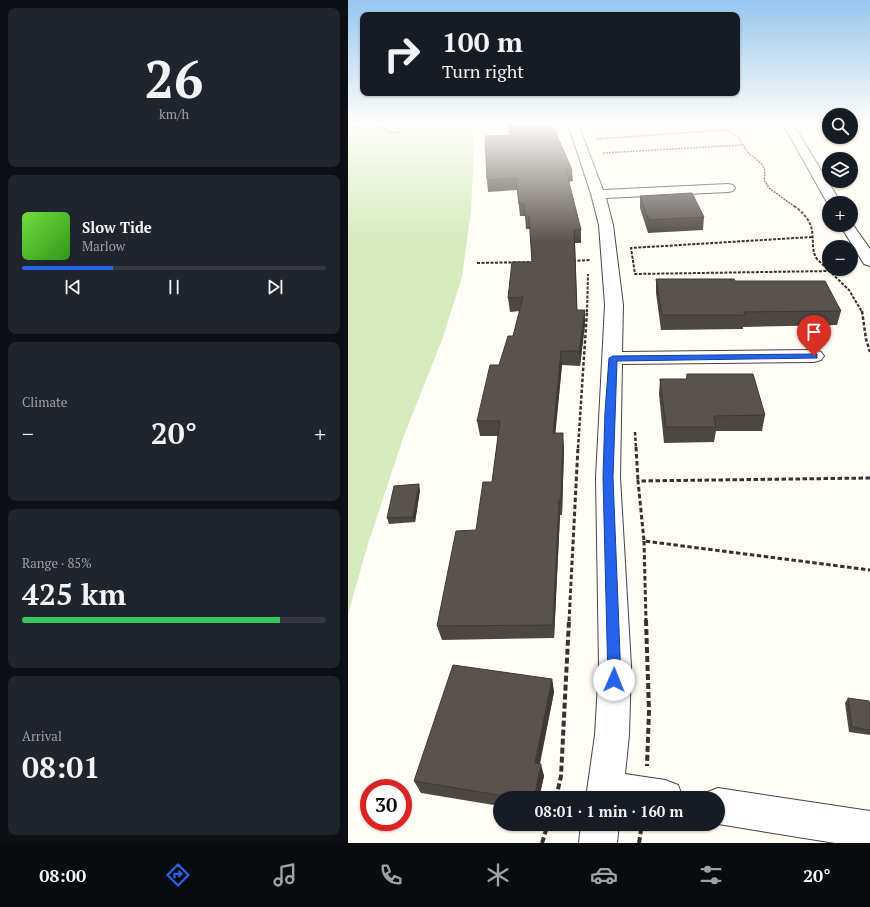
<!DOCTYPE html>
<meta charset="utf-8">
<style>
:root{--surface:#171b24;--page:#20242c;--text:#f1f3f6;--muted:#9ea1a6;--line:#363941;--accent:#2563eb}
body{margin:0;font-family:"PT Serif",serif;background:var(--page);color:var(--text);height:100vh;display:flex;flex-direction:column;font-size:15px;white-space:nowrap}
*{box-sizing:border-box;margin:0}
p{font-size:13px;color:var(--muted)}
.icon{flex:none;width:22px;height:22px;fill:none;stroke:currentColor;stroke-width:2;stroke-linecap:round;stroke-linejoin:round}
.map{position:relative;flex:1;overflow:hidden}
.drawer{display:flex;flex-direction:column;gap:8px;padding:8px;background:#0d0f14;width:348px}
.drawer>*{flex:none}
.hud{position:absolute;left:12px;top:12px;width:380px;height:84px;border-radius:8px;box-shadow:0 1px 3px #0004;background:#171b24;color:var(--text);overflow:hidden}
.tools{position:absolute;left:474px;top:108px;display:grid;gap:8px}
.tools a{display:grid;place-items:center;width:36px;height:36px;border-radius:50%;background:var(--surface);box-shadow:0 1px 3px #0004;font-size:20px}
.speed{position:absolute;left:12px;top:779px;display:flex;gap:8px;font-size:20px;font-weight:700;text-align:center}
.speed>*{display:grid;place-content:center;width:52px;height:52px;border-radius:50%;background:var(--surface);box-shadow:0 1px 3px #0004;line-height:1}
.speed .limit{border:6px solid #d22;background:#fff;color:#111}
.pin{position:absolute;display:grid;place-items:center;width:34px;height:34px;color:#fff;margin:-41px -17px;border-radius:50% 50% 50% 0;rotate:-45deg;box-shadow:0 0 4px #0007}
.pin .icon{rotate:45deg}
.me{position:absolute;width:44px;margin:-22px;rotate:1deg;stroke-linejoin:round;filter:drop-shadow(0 0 3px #0008)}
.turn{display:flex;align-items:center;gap:14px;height:84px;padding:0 16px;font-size:18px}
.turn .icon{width:52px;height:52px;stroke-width:2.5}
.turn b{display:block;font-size:28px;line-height:34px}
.big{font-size:30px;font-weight:800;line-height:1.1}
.drawer .tile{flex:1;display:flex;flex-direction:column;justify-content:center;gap:6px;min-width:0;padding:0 14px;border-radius:8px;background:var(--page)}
.drawer .dial{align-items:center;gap:0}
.dial b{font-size:52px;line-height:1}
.song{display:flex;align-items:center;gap:12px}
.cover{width:48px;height:48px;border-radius:6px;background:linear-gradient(135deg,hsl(100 70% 55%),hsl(110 70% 35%))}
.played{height:4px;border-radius:2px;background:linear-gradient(90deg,var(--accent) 30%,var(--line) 30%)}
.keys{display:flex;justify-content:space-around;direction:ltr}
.heat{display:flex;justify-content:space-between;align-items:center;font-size:22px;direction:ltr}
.charge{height:6px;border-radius:3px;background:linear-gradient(90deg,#34c759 85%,var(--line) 0)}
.trip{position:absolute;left:145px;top:791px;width:232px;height:40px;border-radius:20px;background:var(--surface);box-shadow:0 1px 3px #0004;font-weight:800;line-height:40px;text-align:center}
.dock{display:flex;height:64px;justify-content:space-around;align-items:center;background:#090b0e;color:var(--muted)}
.dock .icon{width:28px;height:28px}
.dock .on{color:var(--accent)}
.dock b{font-size:18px;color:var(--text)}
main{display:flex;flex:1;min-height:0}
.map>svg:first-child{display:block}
.green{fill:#d5ebbd}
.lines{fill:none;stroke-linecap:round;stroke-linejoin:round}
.minor-casing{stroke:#444;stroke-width:2}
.path-far4{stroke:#333;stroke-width:1.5;stroke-dasharray:2 1;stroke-linecap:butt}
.path-far3{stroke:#333;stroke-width:2;stroke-dasharray:3 1.5;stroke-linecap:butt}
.path-far2{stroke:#333;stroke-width:2.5;stroke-dasharray:3.5 2;stroke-linecap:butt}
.path-far1{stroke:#333;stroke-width:3;stroke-dasharray:4.5 2.5;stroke-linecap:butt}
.path{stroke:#333;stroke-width:4;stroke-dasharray:6 3;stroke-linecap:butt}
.minor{fill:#fff;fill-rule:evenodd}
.wall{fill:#4d4742}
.shaded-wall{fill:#3f3936}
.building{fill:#5a524d;stroke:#3f3936}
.route{fill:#2563eb;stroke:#184099}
</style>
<main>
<section class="drawer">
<div class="tile dial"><b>26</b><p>km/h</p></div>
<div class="tile">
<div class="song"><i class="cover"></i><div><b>Slow Tide</b><p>Marlow</p></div></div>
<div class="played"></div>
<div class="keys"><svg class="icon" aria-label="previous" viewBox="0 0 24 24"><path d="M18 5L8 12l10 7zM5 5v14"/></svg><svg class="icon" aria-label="pause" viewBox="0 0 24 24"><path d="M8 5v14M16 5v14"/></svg><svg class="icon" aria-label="next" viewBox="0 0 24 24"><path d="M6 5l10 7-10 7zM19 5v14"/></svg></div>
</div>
<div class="tile"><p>Climate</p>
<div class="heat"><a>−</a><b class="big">20°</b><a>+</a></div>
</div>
<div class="tile"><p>Range · 85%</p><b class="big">425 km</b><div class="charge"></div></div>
<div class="tile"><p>Arrival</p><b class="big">08:01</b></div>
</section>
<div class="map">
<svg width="522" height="843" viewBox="0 0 522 843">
<rect width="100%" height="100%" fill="#fffdf5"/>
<path class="green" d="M 0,124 L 124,124 L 126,153 L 123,210 L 114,277 L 94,340 L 55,438 L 19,547 L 0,614 Z"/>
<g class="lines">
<defs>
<g id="minor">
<path d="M 0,124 L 10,124 L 9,126 L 0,127 Z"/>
<path d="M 28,124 L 45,124 L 51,130 L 49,132 L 41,132 L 37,128 L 29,126 Z"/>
<path d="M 220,124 L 230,124 L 255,190 L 380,184 L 385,185 L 387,188 L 385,191 L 380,192 L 258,198 L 265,225 L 275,305 L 274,352 L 466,350 L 473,352 L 476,356 L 473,360 L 466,362 L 274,364 L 272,477 L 283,666 L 281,735 L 277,774 L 317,780 L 330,785 L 335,798 L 238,798 L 247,735 L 251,666 L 248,477 L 257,305 L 251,225 L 243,194 Z"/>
<path d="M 435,124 L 445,124 L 493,203 L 481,203 L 481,206 Z"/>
<path d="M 503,222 L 522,249 L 522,266 L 516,264 L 492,225 L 503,225 Z"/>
<path d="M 370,788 L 522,811 L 522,843 L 487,843 L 370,824 L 370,798 L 355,798 L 357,793 Z"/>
<path d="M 233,824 L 271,824 L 269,843 L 231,843 Z"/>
</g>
</defs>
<use href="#minor" class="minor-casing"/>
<g class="path-far4">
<path d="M 373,124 C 377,131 384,132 390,137 C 394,141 395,146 398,150 C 408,162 420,162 416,180 L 421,188 L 447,207"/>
<path d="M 249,139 L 377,130"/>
<path d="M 255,153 L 394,145"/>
</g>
<g class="path-far3">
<path d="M 446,206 C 454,211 463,221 464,231 C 466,242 463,250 469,259 L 501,290 L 514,312"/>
<path d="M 464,237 L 283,248 L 287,274 L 482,271"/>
<path d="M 225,261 L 242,260"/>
<path d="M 129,263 L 186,262"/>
<path d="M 239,312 L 240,274"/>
</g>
<g class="path-far2">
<path d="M 514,311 L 518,339 L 522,352"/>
<path d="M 287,432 L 288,448"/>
<path d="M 230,448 L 239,311"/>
</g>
<g class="path-far1">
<path d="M 288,447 L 290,481"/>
<path d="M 522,478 L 290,481 L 296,541 L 522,570"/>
<path d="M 296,541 L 298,621"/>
<path d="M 221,621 L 230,447"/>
</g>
<g class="path">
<path d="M 298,620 L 301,710 L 299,766"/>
<path d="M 208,798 L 213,776 L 221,620"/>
<path d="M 194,843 L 200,824"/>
<path d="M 291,843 L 294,824"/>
</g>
<use href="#minor" class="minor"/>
</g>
<g class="wall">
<path d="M 158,124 L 204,124 L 224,170 L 225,181 L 220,182 L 233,230 L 233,243 L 227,243 L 229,310 L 237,310 L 237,324 L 232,366 L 214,365 L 207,433 L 216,448 L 214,515 L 212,515 L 206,638 L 94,640 L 89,626 L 128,530 L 144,482 L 150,436 L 132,436 L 129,421 L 151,365 L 165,336 L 172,311 L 162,312 L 160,298 L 184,262 L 182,229 L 178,229 L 177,216 L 172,216 L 169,190 L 140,192 L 139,180 L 162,135 Z"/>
<path d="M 292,196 L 356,217 L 355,230 L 300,233 L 292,208 Z"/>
<path d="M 308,279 L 387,281 L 493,311 L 489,325 L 395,327 L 395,329 L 313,330 L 308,293 Z"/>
<path d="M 339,374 L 417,415 L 414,431 L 368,431 L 366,442 L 316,443 L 311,394 L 312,379 L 338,379 Z"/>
<path d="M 72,490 L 67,522 L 41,524 L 39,518 Z"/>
<path d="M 204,679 L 206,692 L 192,764 L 196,776 L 191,798 L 152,798 L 152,806 L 73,793 L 66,781 Z"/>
<path d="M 500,698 L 522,707 L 522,735 L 501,732 L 497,703 Z"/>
</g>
<g class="shaded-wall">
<path d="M 237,310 L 237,324 L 232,366 L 231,351 Z"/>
<path d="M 213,351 L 214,365 L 206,448 L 205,433 Z"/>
<path d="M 215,433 L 216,448 L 214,515 L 213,500 Z"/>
<path d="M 71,484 L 72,490 L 67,522 L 65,517 Z"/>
<path d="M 211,500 L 212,515 L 206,638 L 205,625 Z"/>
<path d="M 204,679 L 206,692 L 189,775 L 187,763 Z"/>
<path d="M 193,764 L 196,776 L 191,798 L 186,798 Z"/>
</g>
<g class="building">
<path d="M 161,124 L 204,124 L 224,170 L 218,170 L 233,230 L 226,230 L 229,310 L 237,310 L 231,351 L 213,351 L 205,433 L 215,433 L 213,500 L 211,500 L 205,625 L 89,626 L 108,531 L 128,530 L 135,482 L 144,482 L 152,421 L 129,421 L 142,365 L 151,365 L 160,336 L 165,336 L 175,297 L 160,298 L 164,262 L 184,262 L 181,216 L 177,216 L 176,203 L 171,204 L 168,178 L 139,180 L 137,136 L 165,135 Z"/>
<path d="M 344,193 L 356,217 L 301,220 L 292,196 Z"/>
<path d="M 308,279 L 386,279 L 387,281 L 477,281 L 493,311 L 396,312 L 397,315 L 314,315 Z"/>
<path d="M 339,374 L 405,374 L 417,415 L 366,416 L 368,427 L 318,427 L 312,379 L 339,379 Z"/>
<path d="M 71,484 L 65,517 L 39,518 L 46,486 Z"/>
<path d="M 105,665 L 204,679 L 187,763 L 193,764 L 186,798 L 168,798 L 66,781 Z"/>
<path d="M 500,698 L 521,701 L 522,707 L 522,730 L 504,727 Z"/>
</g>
<linearGradient id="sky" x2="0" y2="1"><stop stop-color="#95c6ee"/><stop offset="0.51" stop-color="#fffefa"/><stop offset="1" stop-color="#fffefa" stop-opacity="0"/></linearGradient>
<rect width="522" height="242" fill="url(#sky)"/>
<path class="route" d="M 466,354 L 469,354 L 469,358 L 269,361 L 265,477 L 273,680 L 271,684 L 266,686 L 262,684 L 260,680 L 255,477 L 257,412 L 261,358 L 265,356 Z"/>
</svg>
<div class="tools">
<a><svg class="icon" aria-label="search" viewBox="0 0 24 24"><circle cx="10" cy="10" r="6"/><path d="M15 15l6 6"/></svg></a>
<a><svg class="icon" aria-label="layers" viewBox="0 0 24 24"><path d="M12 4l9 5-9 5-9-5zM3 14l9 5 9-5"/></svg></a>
<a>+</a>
<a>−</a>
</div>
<div class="speed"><div class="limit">30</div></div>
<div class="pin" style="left:466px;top:356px;background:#d93025"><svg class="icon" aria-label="arrive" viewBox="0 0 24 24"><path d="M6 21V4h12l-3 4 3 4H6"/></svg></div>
<svg class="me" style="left:266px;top:680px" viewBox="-20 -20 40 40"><circle r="19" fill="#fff"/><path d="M0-13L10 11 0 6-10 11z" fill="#2563eb"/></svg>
<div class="trip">08:01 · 1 min · 160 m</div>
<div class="hud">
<div class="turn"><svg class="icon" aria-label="right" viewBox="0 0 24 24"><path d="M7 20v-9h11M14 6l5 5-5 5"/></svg><div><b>100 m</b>Turn right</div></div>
</div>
</div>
</main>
<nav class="dock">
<b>08:00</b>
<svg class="icon on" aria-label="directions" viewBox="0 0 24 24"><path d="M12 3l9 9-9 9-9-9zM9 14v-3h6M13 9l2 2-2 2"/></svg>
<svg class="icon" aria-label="music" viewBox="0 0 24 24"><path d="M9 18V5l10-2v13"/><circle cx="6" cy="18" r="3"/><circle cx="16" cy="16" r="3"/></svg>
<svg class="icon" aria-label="phone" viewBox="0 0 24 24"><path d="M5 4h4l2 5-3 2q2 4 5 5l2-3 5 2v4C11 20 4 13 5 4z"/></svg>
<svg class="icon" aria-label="climate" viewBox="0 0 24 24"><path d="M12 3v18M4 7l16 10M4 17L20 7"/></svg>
<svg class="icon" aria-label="car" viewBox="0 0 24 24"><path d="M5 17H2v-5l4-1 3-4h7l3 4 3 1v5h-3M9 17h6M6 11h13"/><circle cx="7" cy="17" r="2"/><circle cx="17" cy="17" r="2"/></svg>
<svg class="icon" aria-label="filters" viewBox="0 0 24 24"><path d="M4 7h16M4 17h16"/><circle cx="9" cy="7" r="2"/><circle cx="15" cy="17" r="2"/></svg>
<b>20°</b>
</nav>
